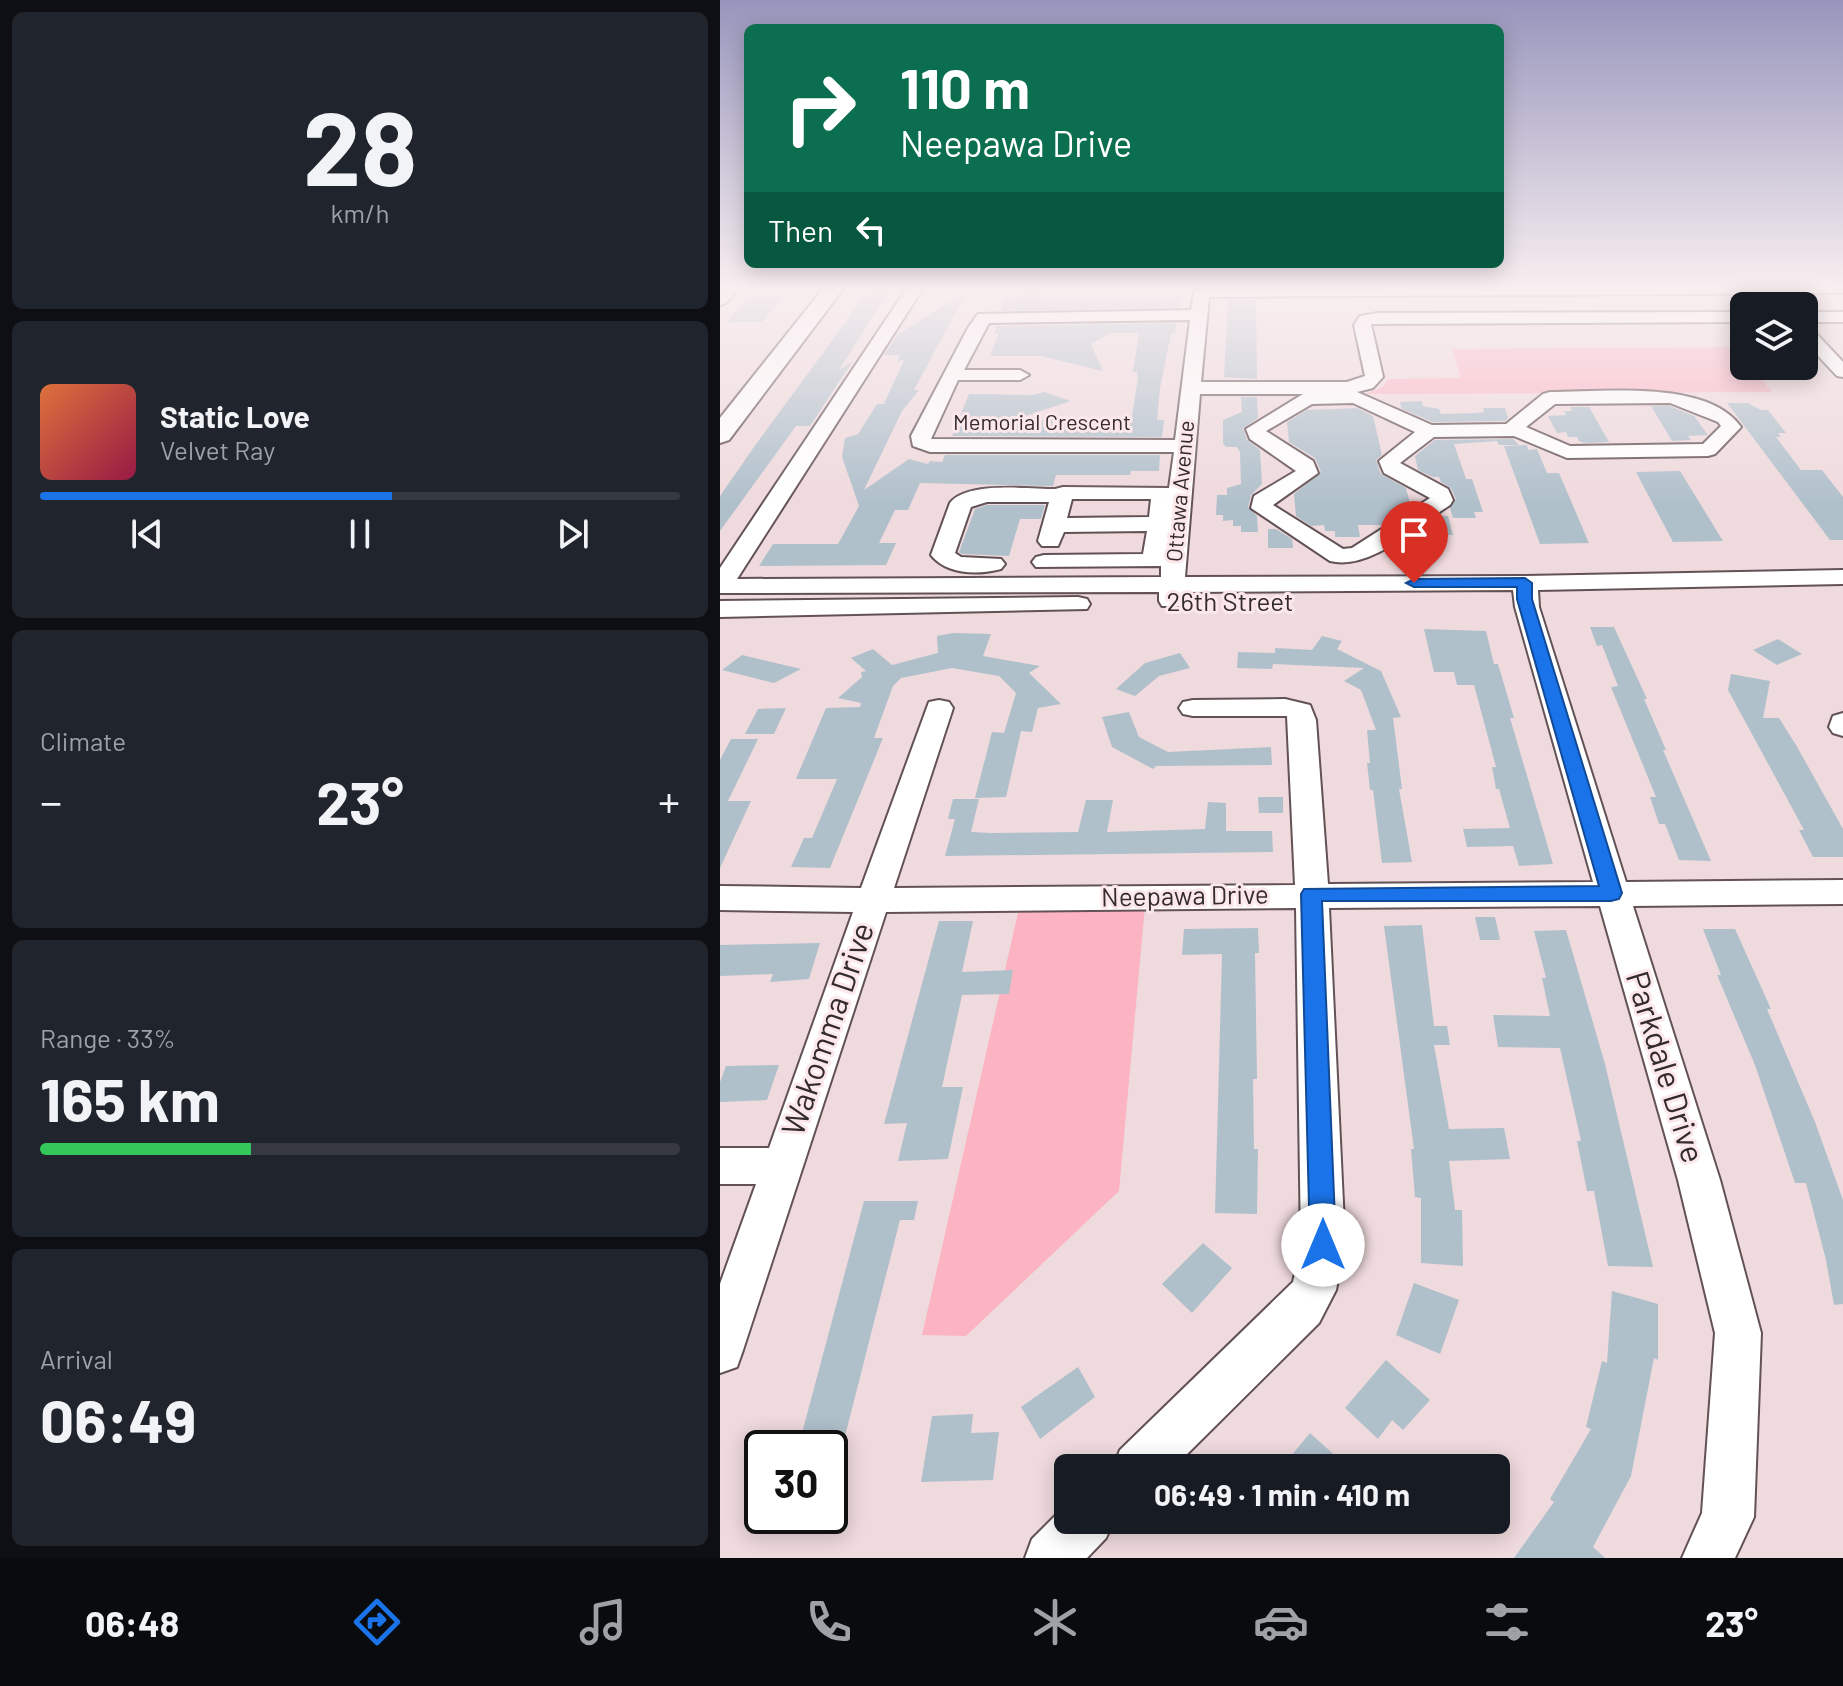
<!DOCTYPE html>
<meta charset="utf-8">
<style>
:root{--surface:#171b24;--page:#20242c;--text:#f1f3f6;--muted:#9ea1a6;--line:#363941;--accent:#1a73e8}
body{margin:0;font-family:Barlow,sans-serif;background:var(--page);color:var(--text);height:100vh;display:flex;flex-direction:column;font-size:30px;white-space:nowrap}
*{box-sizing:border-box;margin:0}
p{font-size:26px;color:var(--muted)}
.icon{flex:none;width:44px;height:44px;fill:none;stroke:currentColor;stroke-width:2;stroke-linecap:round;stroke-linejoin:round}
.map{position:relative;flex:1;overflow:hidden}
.side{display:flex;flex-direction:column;gap:12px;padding:12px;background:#0d0f14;width:720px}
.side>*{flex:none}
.banner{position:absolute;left:24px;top:24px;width:760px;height:244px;border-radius:12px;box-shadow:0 4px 20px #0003;background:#0b6e4f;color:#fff;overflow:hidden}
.tools{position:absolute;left:1010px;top:292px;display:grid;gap:16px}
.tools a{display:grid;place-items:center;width:88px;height:88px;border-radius:12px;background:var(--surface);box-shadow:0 4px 20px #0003;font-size:40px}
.speed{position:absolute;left:24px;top:1430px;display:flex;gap:16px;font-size:40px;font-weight:700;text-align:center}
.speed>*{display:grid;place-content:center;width:104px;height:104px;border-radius:50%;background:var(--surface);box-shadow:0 4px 20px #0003;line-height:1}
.speed .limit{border:4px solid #111;border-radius:12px;background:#fff;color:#111}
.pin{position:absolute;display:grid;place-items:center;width:68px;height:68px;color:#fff;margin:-82px -34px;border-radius:50% 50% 50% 0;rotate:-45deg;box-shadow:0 0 8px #0007}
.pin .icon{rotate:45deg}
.me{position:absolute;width:88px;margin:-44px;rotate:0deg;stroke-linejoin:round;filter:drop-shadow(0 0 6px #0008)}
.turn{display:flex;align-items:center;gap:28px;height:168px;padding:0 24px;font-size:36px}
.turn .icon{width:104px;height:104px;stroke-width:2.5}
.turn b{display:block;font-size:56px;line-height:68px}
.then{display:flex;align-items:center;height:76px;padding:0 24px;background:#0003;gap:16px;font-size:30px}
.big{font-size:60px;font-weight:700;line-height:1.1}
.side .tile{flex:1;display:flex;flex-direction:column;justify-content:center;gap:12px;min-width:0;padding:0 28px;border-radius:12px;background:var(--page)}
.side .dial{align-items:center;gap:0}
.dial b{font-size:104px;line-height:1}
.song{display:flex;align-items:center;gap:24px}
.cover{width:96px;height:96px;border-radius:12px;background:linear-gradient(135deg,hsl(20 70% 55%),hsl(340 70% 35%))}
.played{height:8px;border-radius:4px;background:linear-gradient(90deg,var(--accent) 55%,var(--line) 55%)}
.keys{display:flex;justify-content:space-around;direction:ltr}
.heat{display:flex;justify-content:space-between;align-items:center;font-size:44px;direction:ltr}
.charge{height:12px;border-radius:6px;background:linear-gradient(90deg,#34c759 33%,var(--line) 0)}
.trip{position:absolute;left:334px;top:1454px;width:456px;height:80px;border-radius:12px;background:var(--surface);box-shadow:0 4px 20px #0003;font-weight:700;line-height:80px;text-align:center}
.tabs{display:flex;height:128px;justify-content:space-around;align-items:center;background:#090b0e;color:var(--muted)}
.tabs .icon{width:56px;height:56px}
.tabs .current{color:var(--accent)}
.tabs b{font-size:36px;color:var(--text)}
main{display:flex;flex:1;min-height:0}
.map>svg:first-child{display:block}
.green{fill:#fcb4c2}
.building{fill:#b0c0cb}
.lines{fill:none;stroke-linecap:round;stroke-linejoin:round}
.minor-casing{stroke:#635255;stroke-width:4}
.major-casing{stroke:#635255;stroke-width:4}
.minor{fill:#fff;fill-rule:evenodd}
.major{fill:#fff;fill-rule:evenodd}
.route{fill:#1a73e8;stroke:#114b97;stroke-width:2}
.labels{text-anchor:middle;stroke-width:6;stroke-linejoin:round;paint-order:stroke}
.far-street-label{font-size:22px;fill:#332b2c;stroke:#fce7ea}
.street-label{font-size:26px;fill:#332b2c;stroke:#fce7ea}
.near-street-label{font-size:32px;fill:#332b2c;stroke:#fce7ea}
</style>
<main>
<section class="side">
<div class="tile dial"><b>28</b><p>km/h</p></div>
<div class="tile">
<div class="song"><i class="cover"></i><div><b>Static Love</b><p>Velvet Ray</p></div></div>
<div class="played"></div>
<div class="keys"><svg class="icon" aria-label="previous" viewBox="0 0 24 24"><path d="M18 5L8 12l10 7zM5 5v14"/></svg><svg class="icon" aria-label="pause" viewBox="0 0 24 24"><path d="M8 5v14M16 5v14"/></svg><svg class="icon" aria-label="next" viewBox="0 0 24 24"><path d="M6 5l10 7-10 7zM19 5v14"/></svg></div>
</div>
<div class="tile"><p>Climate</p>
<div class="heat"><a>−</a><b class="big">23°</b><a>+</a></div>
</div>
<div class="tile"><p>Range · 33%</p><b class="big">165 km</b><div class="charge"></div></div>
<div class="tile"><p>Arrival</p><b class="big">06:49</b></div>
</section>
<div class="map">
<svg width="1123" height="1558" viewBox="0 0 1123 1558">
<rect width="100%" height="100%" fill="#efdadd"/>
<g class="green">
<path d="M 1016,347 L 1024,357 L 1024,366 L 1031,366 L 1052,392 L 645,394 L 663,387 L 668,379 L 741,378 L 732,349 Z"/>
<path d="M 302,895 L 426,895 L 399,1191 L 246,1336 L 202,1335 Z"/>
</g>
<g class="building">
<path d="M 307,285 L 320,285 L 316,297 L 455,298 L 459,299 L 458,307 L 281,311 L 285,297 L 299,297 Z"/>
<path d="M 247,291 L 194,390 L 199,390 L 182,411 L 144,490 L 189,459 L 208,464 L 210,461 L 222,462 L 225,455 L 440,455 L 439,471 L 411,471 L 410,475 L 336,475 L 333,486 L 200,483 L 188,510 L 175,510 L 159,543 L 176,543 L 166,565 L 39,566 L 53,544 L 118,544 L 139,506 L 122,457 L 125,438 L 138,434 L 157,404 L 164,404 L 184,360 L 177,361 L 180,355 L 164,355 L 177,335 Z"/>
<path d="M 168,292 L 119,370 L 132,362 L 90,426 L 76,426 L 0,531 L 0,496 L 34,447 L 147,293 Z"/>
<path d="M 30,296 L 64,296 L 42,322 L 7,322 Z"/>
<path d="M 508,300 L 536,300 L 537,379 L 504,377 Z"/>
<path d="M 456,323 L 455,334 L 451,334 L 440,388 L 437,420 L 444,420 L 442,437 L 232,436 L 249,394 L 313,395 L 324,392 L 351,401 L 293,420 L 406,419 L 411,422 L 418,378 L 417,372 L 413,372 L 419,333 L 391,333 L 371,344 L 383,371 L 320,356 L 270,356 L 279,333 L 274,334 L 277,326 Z"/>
<path d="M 521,397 L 537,397 L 538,418 L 523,428 L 527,440 L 540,450 L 542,484 L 531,495 L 528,507 L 537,516 L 538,532 L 521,532 L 521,526 L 513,526 L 513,520 L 503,521 L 503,515 L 496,515 L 497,495 L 507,495 L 507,488 L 521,484 L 520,452 L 517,447 L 506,447 L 503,443 L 503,420 L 522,412 Z"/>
<path d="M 702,401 L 703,406 L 719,409 L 721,414 L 756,413 L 764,412 L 763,408 L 785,408 L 788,418 L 785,421 L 713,422 L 682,409 L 680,402 Z"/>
<path d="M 1007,403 L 1028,403 L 1041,410 L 1048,410 L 1066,433 L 1058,433 L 1061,437 L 1056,437 L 1081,470 L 1102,470 L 1123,497 L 1123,540 L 1110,540 Z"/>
<path d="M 931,406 L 950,406 L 974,416 L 988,435 L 968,436 L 971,440 L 952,441 Z"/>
<path d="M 850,407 L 869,407 L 889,442 L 866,443 L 859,441 L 857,437 L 848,437 L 846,432 L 837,433 L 828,416 L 846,415 L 844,411 L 852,411 Z"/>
<path d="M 637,408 L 653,416 L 662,455 L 656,460 L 661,474 L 686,488 L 691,507 L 663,525 L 638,525 L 640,537 L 615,537 L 615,531 L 605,531 L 604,525 L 591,526 L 576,516 L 574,494 L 601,472 L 595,458 L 569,442 L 567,422 L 587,410 Z"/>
<path d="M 793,439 L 799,445 L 779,445 L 777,441 L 734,444 L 746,479 L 752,479 L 763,512 L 754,512 L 756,518 L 733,518 L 730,508 L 736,499 L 731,488 L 721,482 L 719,477 L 713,477 L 698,470 L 695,456 L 715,440 Z"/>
<path d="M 807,445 L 808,450 L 817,449 L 827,473 L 839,473 L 869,543 L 820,544 L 784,446 Z"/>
<path d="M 960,471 L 1003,541 L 953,542 L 916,472 Z"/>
<path d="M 267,505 L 325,505 L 321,519 L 300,519 L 289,556 L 242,554 L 239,552 L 255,509 Z"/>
<path d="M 720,516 L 728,516 L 733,535 L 725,535 L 727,541 L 718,541 L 720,546 L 694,547 L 691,536 Z"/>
<path d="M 548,529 L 556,529 L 572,539 L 573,548 L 548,548 Z"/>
<path d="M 870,627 L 894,627 L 927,699 L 924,699 L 946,750 L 943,750 L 991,861 L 959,860 L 945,824 L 939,824 L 930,797 L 936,797 L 891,687 L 898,686 L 882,645 L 877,646 Z"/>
<path d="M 704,629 L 766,631 L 774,664 L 778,664 L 794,718 L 790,718 L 833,864 L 799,866 L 793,846 L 747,847 L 743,829 L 790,828 L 779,789 L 776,789 L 772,767 L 776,767 L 754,685 L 737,685 L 734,672 L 714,672 Z"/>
<path d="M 233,633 L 271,634 L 263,656 L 320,666 L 309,673 L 341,704 L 318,708 L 312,732 L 301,731 L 286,797 L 255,798 L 272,732 L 284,733 L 296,693 L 279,676 L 232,668 L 181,678 L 173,686 L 154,738 L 163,738 L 110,868 L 71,867 L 84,838 L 92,838 L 117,779 L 76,779 L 106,708 L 140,707 L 141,703 L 118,698 L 142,677 L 141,672 L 146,671 L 131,658 L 153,649 L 172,665 L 218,653 L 217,636 Z"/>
<path d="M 602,636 L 622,641 L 617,649 L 661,671 L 681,717 L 673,718 L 682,789 L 679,789 L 692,862 L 662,863 L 653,790 L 650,790 L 647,763 L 650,763 L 647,730 L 656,730 L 641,690 L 624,681 L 644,668 L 553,664 L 552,669 L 517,668 L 518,652 L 555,653 L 555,648 L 592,650 Z"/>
<path d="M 1058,639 L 1082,654 L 1057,665 L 1033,650 Z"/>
<path d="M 460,653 L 470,668 L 439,676 L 415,696 L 396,689 L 425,663 Z"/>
<path d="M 22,655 L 81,669 L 54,683 L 2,670 Z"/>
<path d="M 1011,674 L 1050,681 L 1043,718 L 1059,718 L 1076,745 L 1123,829 L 1123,857 L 1093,857 L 1079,830 L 1084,830 L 1008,690 Z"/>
<path d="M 66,708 L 54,734 L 25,734 L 38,709 Z"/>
<path d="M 409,712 L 419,737 L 448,752 L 551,747 L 552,765 L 436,766 L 433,769 L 392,747 L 382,717 Z"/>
<path d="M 11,739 L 38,739 L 8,801 L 31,801 L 0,868 L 0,760 Z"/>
<path d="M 538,797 L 563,797 L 563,813 L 539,813 Z"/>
<path d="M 233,799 L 259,799 L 251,832 L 271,833 L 358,832 L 366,800 L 393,800 L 387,832 L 485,829 L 488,802 L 506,803 L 506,831 L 552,831 L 553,852 L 225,856 L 235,819 L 228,819 Z"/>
<path d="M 755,917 L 775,917 L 780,940 L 760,940 Z"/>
<path d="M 219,921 L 253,921 L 242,972 L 293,970 L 289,994 L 242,995 L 222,1087 L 243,1087 L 228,1159 L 178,1161 L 187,1123 L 164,1124 Z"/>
<path d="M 702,925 L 714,1026 L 727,1026 L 730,1045 L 714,1045 L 729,1129 L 784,1128 L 790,1159 L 729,1161 L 735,1210 L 742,1210 L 743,1266 L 701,1263 L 701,1198 L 695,1197 L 691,1149 L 694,1149 L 664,926 Z"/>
<path d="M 538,928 L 539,953 L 535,953 L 537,1079 L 533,1079 L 534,1149 L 538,1149 L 537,1214 L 495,1213 L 502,954 L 462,955 L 464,929 Z"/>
<path d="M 983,929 L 1015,929 L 1051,1009 L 1047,1009 L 1095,1122 L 1123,1200 L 1123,1304 L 1114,1305 L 1106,1260 L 1086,1183 L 1075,1183 L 1035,1065 L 997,975 L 1001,975 Z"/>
<path d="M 846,930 L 885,1064 L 933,1267 L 888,1266 L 874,1191 L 867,1191 L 857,1141 L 861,1141 L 840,1048 L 778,1047 L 773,1015 L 830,1016 L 822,978 L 826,978 L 814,931 Z"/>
<path d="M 100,943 L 89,979 L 50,982 L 53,974 L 0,976 L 0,945 Z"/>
<path d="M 59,1065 L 47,1100 L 0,1102 L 0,1082 L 6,1066 Z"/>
<path d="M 144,1201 L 198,1201 L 194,1220 L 180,1220 L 122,1448 L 78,1448 Z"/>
<path d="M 483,1243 L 512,1268 L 472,1313 L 442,1284 Z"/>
<path d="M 694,1283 L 739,1300 L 720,1354 L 676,1335 Z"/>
<path d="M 892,1291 L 938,1304 L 938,1360 L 934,1358 L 911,1476 L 873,1547 L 885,1558 L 794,1558 L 834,1502 L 830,1499 L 871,1429 L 866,1427 L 882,1361 L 887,1363 Z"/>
<path d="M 666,1360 L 710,1400 L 683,1430 L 672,1420 L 658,1439 L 625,1408 Z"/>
<path d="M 358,1367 L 375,1397 L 320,1439 L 301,1407 Z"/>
<path d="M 253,1414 L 251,1433 L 279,1432 L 273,1480 L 201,1482 L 212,1416 Z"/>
<path d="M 590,1433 L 629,1468 L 561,1468 Z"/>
</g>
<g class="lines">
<defs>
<g id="minor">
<path d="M 5,285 L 22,285 L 6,303 L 0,305 L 0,291 Z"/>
<path d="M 189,285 L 205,285 L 17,579 L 441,577 L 441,566 L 316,567 L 312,562 L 316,557 L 324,555 L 423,554 L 427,531 L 344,532 L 338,546 L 322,546 L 318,541 L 329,502 L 267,502 L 251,507 L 235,553 L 241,557 L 281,559 L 285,564 L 281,569 C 258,575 227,575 211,555 L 230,503 C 247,481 309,489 335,489 L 343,487 L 449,488 L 454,452 L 210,452 L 193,446 L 191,436 L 248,328 L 258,314 L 471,310 L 474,292 L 482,287 L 1123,285 L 1123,293 L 489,297 L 481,382 L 627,382 L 645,376 L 634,325 L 640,316 L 658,313 L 1024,312 L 1024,322 L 651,324 L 663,377 L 653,388 L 637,392 L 712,425 L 786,424 L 823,394 L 830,392 C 882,392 988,379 1021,427 L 995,454 L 988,456 L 847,458 L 794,436 L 714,437 L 680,463 L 728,489 L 733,500 L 730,505 C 697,526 650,571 610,561 L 531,508 L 534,496 L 576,471 L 530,439 L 526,429 L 583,394 L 480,394 L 465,577 L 805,576 L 1123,570 L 1123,584 L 818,590 L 819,607 L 906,882 L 1123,880 L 1123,904 L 913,906 L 1000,1180 L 1041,1333 L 1034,1517 L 1015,1558 L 962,1558 L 982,1513 L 995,1333 L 958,1180 L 880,906 L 609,908 L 625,1245 L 616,1290 L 599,1323 L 453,1468 L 393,1468 L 400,1450 L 573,1282 L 581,1245 L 576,908 L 166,912 L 23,1350 L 17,1367 L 0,1373 L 0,1284 L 36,1184 L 0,1184 L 0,1148 L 49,1148 L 133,912 L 0,910 L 0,886 L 141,888 L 209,702 L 219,700 L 229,702 L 233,708 L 174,888 L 575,885 L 567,716 L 473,716 L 463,714 L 459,708 L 463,702 L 473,700 L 565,699 L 590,705 L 596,720 L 608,884 L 873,882 L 795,607 L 793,590 L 464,592 L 460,606 L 442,606 L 439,601 L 439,592 L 0,593 L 0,568 ZM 470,320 L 455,440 L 211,439 L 238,380 L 300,380 L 309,375 L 300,370 L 244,370 L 269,323 ZM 633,403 L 695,432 L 659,461 L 664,473 L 710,498 L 632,548 L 623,549 L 553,505 L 598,473 L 593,461 L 546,431 L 592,404 ZM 950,403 L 998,422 L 1001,426 L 983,444 L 850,446 L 806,427 L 835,404 ZM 352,499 L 431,499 L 429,517 L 347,518 Z"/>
<rect x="1084" y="312" width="39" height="10"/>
<path d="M 1084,326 L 1090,327 L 1123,362 L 1123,377 L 1117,376 L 1084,341 Z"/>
<path d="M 358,597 L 367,599 L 370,604 L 367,609 L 0,617 L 0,601 Z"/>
<path d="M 1123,713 L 1123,736 L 1113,733 L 1109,727 L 1113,716 Z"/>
<path d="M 348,1503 L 348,1520 L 394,1520 L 386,1538 L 367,1558 L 305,1558 L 312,1539 Z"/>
</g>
<path id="major" d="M 106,285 L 126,285 L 9,440 L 0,443 L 0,418 Z"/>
</defs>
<use href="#minor" class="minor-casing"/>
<use href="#major" class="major-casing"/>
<use href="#minor" class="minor"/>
<use href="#major" class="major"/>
</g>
<linearGradient id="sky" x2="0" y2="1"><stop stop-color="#9795bc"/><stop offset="0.57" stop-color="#f8eef0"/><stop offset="1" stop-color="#f8eef0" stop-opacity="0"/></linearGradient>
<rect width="1123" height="503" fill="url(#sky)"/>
<path class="route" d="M 805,578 L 812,583 L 812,599 L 902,893 L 899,899 L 891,901 L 602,901 L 616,1245 L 612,1254 L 603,1257 L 593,1254 L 590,1245 L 581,894 L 584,889 L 879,886 L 797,599 L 797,587 L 694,587 L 686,583 L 694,579 Z"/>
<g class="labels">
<g class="far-street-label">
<text x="322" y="430">Memorial Crescent</text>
<text transform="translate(460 491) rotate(-85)" y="8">Ottawa Avenue</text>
</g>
<g class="street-label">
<text x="510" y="611">26th Street</text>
<text transform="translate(465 896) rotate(-1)" y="9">Neepawa Drive</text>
</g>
<g class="near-street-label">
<text transform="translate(108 1029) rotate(-71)" y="11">Wakomma Drive</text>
<text transform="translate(945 1067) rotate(73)" y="11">Parkdale Drive</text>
</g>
</g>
</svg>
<div class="tools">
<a><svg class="icon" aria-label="layers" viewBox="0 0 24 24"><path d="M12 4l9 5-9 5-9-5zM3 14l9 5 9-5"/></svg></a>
</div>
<div class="speed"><div class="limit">30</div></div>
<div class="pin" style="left:694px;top:583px;background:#d93025"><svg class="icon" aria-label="arrive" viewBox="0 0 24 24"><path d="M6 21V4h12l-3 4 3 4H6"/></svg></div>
<svg class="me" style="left:603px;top:1245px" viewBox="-20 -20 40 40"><circle r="19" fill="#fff"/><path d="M0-13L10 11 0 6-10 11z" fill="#1a73e8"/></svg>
<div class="trip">06:49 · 1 min · 410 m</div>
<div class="banner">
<div class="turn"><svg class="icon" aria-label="right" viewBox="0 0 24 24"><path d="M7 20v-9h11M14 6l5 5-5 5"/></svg><div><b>110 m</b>Neepawa Drive</div></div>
<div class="then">Then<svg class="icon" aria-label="left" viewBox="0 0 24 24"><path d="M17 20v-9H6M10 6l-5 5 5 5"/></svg></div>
</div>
</div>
</main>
<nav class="tabs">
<b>06:48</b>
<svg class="icon current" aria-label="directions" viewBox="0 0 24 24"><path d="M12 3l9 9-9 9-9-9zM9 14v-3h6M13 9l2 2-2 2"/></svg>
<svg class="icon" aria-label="music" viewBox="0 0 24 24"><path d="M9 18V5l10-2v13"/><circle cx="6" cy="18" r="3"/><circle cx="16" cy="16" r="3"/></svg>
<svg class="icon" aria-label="phone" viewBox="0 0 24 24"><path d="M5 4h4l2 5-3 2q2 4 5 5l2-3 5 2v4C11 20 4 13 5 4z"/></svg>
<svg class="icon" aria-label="climate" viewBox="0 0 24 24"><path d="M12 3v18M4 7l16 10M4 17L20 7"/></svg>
<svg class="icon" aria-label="car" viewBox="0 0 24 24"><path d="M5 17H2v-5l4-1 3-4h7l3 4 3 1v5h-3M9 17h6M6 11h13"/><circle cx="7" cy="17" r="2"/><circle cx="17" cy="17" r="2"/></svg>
<svg class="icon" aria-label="filters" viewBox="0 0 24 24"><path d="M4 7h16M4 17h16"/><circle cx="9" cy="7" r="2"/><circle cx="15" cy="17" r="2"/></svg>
<b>23°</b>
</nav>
